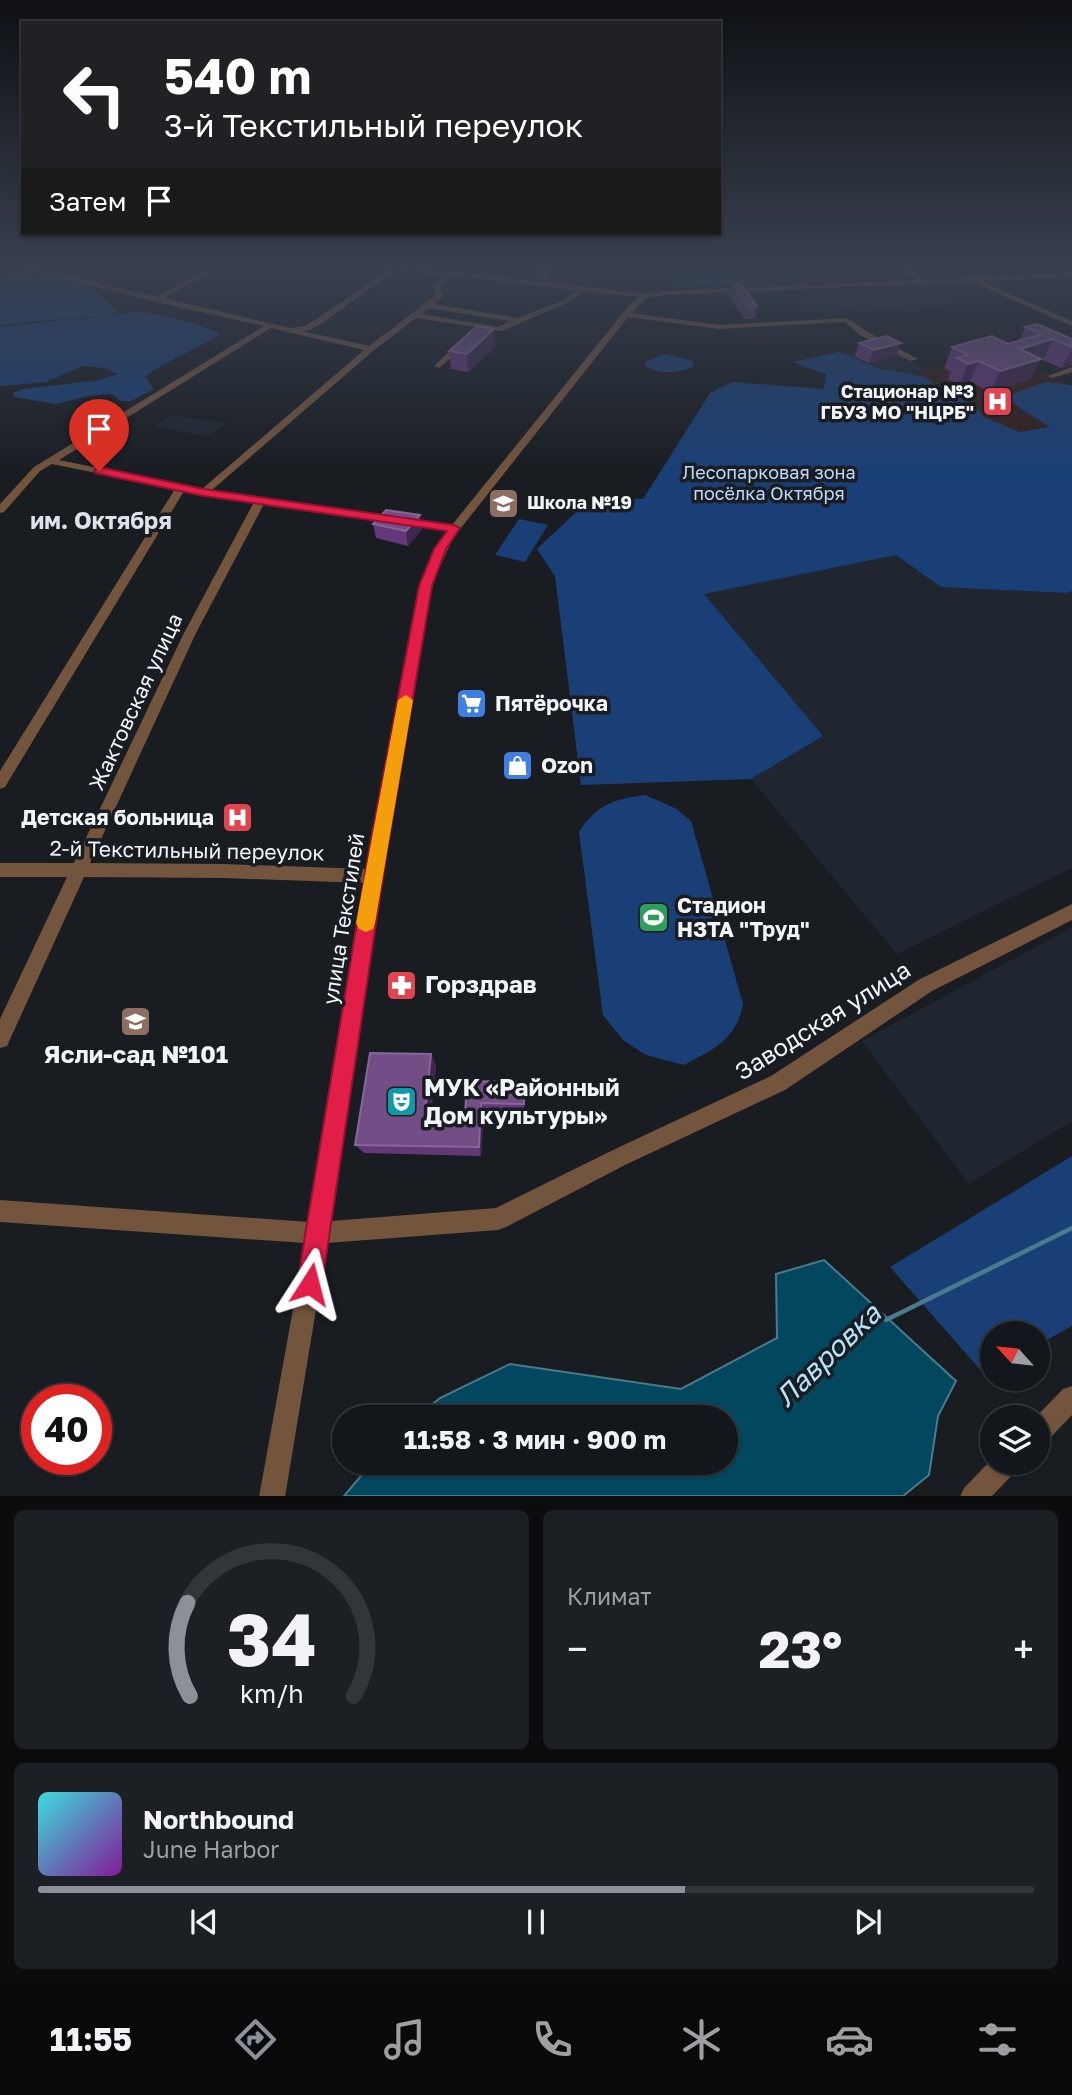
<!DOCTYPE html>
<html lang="ru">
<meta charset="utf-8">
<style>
:root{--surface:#13161a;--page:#1c1f23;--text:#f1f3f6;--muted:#9d9fa2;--line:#323539;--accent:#8c9099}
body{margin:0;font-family:"Golos Text",sans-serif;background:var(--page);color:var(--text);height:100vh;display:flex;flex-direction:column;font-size:26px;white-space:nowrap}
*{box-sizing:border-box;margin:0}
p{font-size:23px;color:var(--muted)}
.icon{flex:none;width:38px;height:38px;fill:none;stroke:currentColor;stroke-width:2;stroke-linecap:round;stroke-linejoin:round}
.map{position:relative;height:1496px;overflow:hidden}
.sheet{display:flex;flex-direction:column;gap:14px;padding:14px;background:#0a0c0e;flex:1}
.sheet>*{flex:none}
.hud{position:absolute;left:21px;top:21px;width:700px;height:214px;border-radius:0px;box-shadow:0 2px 5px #0004,0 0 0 2px var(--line);background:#202124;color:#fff;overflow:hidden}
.needle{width:46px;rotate:297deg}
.buttons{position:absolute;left:980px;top:1321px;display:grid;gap:14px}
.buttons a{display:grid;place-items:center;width:70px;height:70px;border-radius:50%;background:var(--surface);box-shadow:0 2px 5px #0004,0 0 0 2px var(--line);font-size:35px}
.speed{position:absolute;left:21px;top:1384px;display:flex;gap:14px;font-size:35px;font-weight:700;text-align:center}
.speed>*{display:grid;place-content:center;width:91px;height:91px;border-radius:50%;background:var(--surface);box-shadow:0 2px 5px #0004,0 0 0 2px var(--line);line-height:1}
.speed .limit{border:10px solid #d22;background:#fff;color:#111}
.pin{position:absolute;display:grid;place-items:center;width:60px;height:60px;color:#fff;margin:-72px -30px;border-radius:50% 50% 50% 0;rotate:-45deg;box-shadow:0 0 7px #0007}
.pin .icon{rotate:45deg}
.me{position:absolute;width:77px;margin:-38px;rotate:9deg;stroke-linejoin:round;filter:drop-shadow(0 0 5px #0008)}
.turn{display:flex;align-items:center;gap:24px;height:147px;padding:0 28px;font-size:32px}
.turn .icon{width:91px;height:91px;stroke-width:2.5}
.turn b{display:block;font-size:49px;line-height:60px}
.then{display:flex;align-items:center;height:66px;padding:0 28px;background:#0003;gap:14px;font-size:26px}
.big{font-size:52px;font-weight:700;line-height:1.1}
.sheet .tile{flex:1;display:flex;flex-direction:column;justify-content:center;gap:10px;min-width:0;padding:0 24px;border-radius:10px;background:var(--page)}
.sheet .dial{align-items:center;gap:0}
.dial svg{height:182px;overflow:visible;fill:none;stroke:var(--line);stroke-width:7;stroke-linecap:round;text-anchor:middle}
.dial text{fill:var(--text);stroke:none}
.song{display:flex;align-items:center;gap:21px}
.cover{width:84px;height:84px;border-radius:10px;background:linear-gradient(135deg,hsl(180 70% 55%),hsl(290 70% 35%))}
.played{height:7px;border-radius:4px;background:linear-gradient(90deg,var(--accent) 65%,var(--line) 65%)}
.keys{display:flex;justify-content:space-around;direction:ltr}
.heat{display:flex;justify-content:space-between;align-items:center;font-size:38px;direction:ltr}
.sheet .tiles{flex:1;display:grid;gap:14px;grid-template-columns:1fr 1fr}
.tile:last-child{grid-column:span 2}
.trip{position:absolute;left:332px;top:1405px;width:406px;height:70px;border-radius:35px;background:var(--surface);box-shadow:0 2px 5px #0004,0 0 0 2px var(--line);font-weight:700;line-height:70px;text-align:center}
.dock{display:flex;height:112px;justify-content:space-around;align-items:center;background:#08090a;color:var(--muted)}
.dock .icon{width:49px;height:49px}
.dock .on{color:var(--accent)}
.dock b{font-size:32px;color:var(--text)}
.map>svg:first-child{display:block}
.built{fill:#202630}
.medical{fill:#311e1c}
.green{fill:#1a3f76}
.water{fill:#02475e;stroke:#4a7b8c;stroke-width:2}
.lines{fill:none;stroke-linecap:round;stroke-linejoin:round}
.stream{stroke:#4a7b8c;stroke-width:4.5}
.minor{fill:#73543d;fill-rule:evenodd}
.wall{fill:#633879}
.shaded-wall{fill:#3f2550}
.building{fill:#724d86;stroke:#866798;stroke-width:2}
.route{fill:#e11d48;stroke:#92132f;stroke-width:2}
.slow{fill:#f59e0b}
.labels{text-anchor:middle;stroke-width:7;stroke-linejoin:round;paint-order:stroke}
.far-poi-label{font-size:18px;font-weight:bold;fill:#f2f5f8;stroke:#191d22;text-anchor:end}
.far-park-label{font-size:18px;fill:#bfd8fe;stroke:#191d22}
.street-label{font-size:21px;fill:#f2f5f8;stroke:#191d22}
.poi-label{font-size:21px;font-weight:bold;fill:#f2f5f8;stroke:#191d22;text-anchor:start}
.far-district-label{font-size:23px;font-weight:bold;fill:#dee3ea;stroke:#191d22}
.near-poi-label{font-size:24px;font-weight:bold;fill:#f2f5f8;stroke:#191d22;text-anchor:start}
.near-street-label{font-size:24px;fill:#f2f5f8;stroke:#191d22}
.near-water-label{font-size:28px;font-style:italic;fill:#b3e4fb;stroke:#191d22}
</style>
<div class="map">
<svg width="1072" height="1497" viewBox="0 0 1072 1497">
<rect width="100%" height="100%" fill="#191d22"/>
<g class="built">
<path d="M 668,266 L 830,266 L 844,281 L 672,288 Z"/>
<path d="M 935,286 L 959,304 L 804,313 L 787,293 Z"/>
<path d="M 879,344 L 929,371 L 869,387 L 821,358 Z"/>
<path d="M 172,415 L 226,423 L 209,436 L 155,427 Z"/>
<path d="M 896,555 L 942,587 L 1065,593 L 1072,591 L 1072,868 L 897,954 L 751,779 L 822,736 L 703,594 Z"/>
<path d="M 1072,927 L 1072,1121 L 969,1184 L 862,1041 Z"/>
</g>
<path class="medical" d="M 997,351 L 1072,386 L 1062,428 L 1021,442 L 902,378 Z"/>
<g class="green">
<path d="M 739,270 L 750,284 L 680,287 L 672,273 Z"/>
<path d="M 10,274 C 36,272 74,278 97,292 C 103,296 111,305 117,310 L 112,314 L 0,325 L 0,276 Z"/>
<path d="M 138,312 C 164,314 193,323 218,332 L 219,335 C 205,344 149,370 145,377 L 154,389 L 131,401 L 121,401 L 112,394 L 88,396 L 56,404 L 14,397 L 13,393 L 23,389 L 99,380 L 118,374 L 104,368 L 82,366 L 46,382 L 0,386 L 0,327 Z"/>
<path d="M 839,352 L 877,368 L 925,377 L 941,390 L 976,405 L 982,416 L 1019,432 L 1050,427 L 1021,409 L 1007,396 L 1045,382 L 1072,385 L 1072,591 L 1066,593 L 941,587 L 896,555 L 704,594 L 823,736 L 751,779 L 581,785 L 555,576 L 537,549 L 590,499 L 643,499 L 710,393 L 732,382 L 824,389 L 826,374 L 792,362 Z"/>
<path d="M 663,354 L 691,360 L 694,366 C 682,372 660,376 646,366 L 645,362 Z"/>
<path d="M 519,519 L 548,525 L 525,562 L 495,555 Z"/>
<path d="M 645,795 L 675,808 L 691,821 L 743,1004 C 736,1040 714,1049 684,1065 L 646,1055 L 623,1040 L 603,1015 L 579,832 C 596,805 614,799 645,795 Z"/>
<path d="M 1072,1156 L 1072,1326 L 1038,1345 L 1038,1334 L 992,1334 L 992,1370 L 984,1374 L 890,1267 Z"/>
</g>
<path class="water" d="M 824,1260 L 956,1381 L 938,1416 L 929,1475 L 903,1496 L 344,1496 L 372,1463 L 726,1463 L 726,1418 L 416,1417 L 440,1398 L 510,1364 L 681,1389 L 777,1338 L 776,1274 Z"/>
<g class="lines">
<path class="stream" d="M 886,1320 L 1072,1228"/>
<g class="minor">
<path d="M 15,266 L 28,266 L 157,297 L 212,266 L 221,266 L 164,298 L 290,328 L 305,326 L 315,320 L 390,269 L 381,266 L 404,266 L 645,294 L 665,291 L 915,280 L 901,266 L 908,266 L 922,280 L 1072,273 L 1072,277 L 980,281 L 1072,321 L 1072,326 L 977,284 L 978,281 L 926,283 L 923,286 L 919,284 L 665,295 L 647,298 L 631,313 L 719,325 L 847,318 L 866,331 L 918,359 L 911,361 L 860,335 L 845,322 L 719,329 L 628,317 L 453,538 L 431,586 L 386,850 L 331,1221 L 496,1208 L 611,1151 L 771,1076 L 920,979 L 1072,904 L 1072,920 L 932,991 L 785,1090 L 625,1165 L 506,1227 L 498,1230 L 327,1243 L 285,1497 L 259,1497 L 305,1243 L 0,1222 L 0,1200 L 309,1222 L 365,883 L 223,878 L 84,877 L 7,1046 L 0,1048 L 0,1019 L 67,877 L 0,877 L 0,863 L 74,863 L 183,635 L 254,502 L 184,491 L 5,787 L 0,789 L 0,771 L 175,489 L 52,464 L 40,471 L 4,512 L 0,513 L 0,504 L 34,467 L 264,326 L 156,302 ZM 397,269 L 443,275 L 434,286 L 436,295 L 369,346 L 302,331 L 310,330 L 321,324 ZM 449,275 L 576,290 L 565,300 L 517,318 L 434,304 L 443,296 L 440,286 ZM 583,291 L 639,297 L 630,304 L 452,525 L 212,490 L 373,351 L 416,318 L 476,327 L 436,364 L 435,366 L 439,368 L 484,329 L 502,331 L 569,302 ZM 429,308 L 510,321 L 498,327 L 421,314 ZM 271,328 L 364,350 L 202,489 L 59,460 ZM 264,504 L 448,530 L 419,586 L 367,869 L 223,864 L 90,863 L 195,635 Z"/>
<path d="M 1072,367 L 1072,372 L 1052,378 L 1048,376 Z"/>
<path d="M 1072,1386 L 1072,1415 L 1047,1441 L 1038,1444 L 1038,1418 L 1035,1418 L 1063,1389 Z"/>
<path d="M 992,1459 L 992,1463 L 1019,1463 L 1015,1472 L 991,1497 L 960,1497 L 964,1488 Z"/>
</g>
</g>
<g class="wall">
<path d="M 538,266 L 556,266 L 547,280 L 538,279 Z"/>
<path d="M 731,283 L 757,306 L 755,319 L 745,319 L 728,295 Z"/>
<path d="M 1025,327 L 1072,339 L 1072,365 L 1061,368 L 1043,360 L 1040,360 L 1030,379 L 990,392 L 970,381 L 959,385 L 948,379 L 951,372 L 944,368 L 952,347 L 1008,344 L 1019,341 Z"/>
<path d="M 494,329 L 495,347 L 468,372 L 451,369 L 449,351 Z"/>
<path d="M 859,343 L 896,356 L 869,363 L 855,356 Z"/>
<path d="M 420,515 L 422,529 L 408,546 L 376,538 L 373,524 Z"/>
<path d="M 431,1054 L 436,1066 L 431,1115 L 465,1115 L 467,1081 L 525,1093 L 524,1114 L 484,1114 L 481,1156 L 364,1153 L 355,1145 Z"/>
</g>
<g class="shaded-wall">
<path d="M 548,266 L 556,266 L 547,280 L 547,268 Z"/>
<path d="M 494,329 L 495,347 L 468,372 L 467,354 Z"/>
<path d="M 1053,339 L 1043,360 L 1040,360 L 1030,379 L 990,392 L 1000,371 L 1020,349 Z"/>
<path d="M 901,343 L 896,356 L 869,363 L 874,350 Z"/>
<path d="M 1072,349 L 1072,365 L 1061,368 Z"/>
<path d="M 979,361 L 970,381 L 959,385 L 968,364 Z"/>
<path d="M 420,515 L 422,529 L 408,546 L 406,531 Z"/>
<path d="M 431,1054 L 436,1066 L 430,1124 L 425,1114 Z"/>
<path d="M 481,1103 L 484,1114 L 481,1156 L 479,1147 Z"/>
</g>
<g class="building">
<path d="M 731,283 L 740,283 L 757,306 L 748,307 Z"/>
<path d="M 1037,324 L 1072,339 L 1072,347 L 1053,339 L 1020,349 L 1041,359 L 1000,371 L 979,361 L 968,364 L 957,358 L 968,355 L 952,347 L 992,336 L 1008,344 L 1042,334 L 1025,327 Z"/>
<path d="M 477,326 L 494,329 L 467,354 L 449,351 Z"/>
<path d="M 886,336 L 901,343 L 874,350 L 859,343 Z"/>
<path d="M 386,510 L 420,515 L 406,531 L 373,524 Z"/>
<path d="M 370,1053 L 431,1054 L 425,1114 L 465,1115 L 467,1081 L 524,1082 L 524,1104 L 481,1103 L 479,1147 L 355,1145 Z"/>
</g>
<linearGradient id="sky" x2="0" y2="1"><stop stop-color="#0e1013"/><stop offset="0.56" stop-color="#38404f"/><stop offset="1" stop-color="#38404f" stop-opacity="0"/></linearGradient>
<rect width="1072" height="476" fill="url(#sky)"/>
<path class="route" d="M 99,467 L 204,489 L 454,525 L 460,528 L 446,549 L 432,586 L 387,850 L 322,1284 L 319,1293 L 310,1297 L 301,1293 L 297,1284 L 369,850 L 419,586 L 434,549 L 447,531 L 204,496 L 95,473 L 94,471 Z"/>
<path class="slow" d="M 406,695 L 413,700 L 375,923 L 373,929 L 366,932 L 359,929 L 356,923 L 398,700 Z"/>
<defs>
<symbol id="hospital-square" viewBox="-11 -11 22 22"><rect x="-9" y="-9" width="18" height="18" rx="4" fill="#e0444e" stroke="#191d22"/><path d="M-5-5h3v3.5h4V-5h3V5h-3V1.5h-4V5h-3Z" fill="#fff"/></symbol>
<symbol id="school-square" viewBox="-11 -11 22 22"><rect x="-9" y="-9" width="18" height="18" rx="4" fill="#8d6e63" stroke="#191d22"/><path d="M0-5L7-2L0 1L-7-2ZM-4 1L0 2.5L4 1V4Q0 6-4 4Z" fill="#fff"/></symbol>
<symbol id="supermarket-square" viewBox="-11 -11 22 22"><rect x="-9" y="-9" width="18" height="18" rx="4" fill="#3f7fe0" stroke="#191d22"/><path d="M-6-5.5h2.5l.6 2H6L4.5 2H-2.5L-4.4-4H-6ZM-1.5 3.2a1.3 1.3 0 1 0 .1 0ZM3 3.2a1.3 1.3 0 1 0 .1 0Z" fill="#fff"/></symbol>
<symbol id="shop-square" viewBox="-11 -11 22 22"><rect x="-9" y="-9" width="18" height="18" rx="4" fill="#3f7fe0" stroke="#191d22"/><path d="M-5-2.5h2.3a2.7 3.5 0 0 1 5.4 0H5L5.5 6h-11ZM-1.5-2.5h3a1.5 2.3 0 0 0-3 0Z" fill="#fff"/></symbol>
<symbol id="stadium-square" viewBox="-11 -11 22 22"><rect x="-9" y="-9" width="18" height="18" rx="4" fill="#2e9e5b" stroke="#191d22"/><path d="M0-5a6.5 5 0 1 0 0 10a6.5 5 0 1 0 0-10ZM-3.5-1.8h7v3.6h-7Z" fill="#fff"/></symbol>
<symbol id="pharmacy-square" viewBox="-11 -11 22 22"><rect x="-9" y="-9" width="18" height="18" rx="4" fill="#e0444e" stroke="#191d22"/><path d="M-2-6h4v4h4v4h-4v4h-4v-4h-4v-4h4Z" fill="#fff"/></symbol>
<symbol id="theatre-square" viewBox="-11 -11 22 22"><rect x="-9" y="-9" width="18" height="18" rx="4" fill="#0f9aa8" stroke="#191d22"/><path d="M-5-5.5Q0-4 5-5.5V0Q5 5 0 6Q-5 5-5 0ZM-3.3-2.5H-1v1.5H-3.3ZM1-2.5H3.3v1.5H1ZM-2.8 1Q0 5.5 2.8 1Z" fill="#fff"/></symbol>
</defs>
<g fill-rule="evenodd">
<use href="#hospital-square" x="980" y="384" width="35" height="35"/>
<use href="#school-square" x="486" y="486" width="35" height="35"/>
<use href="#supermarket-square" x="454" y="686" width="35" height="35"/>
<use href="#shop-square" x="500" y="748" width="35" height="35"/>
<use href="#hospital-square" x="220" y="800" width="35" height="35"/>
<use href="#stadium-square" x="636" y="900" width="35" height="35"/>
<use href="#pharmacy-square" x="384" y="968" width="35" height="35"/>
<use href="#school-square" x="118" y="1004" width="35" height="35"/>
<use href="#theatre-square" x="384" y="1084" width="35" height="35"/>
</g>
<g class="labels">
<g class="far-poi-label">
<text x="974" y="398">Стационар №3<tspan x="974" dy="21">ГБУЗ МО "НЦРБ"</tspan></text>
<text x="527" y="509" text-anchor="start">Школа №19</text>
</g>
<g class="far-park-label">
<text x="769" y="479">Лесопарковая зона<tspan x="769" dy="21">посёлка Октября</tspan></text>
</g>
<g class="street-label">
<text transform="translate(136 702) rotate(-65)" y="7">Жактовская улица</text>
<text transform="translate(187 851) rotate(1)" y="7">2-й Текстильный переулок</text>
<text transform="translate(344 919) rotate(-81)" y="7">улица Текстилей</text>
</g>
<g class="poi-label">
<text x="495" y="711">Пятёрочка</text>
<text x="541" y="773">Ozon</text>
<text x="214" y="825" text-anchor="end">Детская больница</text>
<text x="677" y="913">Стадион<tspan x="677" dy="24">НЗТА "Труд"</tspan></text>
</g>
<g class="far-district-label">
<text x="101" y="529">им. Октября</text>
</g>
<g class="near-poi-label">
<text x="425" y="993">Горздрав</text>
<text x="136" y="1063" text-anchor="middle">Ясли-сад №101</text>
<text x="424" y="1096">МУК «Районный<tspan x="424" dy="28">Дом культуры»</tspan></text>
</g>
<g class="near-street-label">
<text transform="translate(823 1021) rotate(-32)" y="8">Заводская улица</text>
</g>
<g class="near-water-label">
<text transform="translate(828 1355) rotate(-44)" y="10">Лавровка</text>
</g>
</g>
</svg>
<div class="buttons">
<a><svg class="needle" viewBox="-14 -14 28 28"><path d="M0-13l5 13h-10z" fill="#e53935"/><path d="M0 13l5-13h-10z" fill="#9d9fa2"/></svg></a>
<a><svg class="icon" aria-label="layers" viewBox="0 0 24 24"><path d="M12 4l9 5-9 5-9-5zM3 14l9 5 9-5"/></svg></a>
</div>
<div class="speed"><div class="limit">40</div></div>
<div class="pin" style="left:99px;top:471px;background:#d93025"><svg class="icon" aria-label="arrive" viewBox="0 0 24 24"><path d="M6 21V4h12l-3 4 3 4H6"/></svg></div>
<svg class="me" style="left:310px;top:1284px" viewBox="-20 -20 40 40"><path d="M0-17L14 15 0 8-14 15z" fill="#e11d48" stroke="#fff" stroke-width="4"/></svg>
<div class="trip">11:58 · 3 мин · 900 m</div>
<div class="hud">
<div class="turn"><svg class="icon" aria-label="left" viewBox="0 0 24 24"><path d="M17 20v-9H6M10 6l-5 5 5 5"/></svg><div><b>540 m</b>3-й Текстильный переулок</div></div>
<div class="then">Затем<svg class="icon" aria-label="arrive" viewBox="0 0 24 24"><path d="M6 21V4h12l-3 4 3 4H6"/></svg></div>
</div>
</div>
<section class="sheet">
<div class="tiles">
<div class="tile dial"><svg viewBox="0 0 100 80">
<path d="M14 69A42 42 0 1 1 86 69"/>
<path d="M14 69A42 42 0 0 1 13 28" stroke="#8c9099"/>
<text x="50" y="56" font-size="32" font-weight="700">34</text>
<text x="50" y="72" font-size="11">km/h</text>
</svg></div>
<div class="tile"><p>Климат</p>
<div class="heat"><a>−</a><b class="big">23°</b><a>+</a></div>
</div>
<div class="tile">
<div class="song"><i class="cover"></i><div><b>Northbound</b><p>June Harbor</p></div></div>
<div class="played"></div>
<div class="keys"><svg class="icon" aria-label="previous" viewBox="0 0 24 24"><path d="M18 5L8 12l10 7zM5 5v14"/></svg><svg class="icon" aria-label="pause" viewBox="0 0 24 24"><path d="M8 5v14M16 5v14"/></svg><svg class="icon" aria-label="next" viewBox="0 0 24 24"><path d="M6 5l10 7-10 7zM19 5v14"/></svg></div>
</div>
</div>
</section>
<nav class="dock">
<b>11:55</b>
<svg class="icon on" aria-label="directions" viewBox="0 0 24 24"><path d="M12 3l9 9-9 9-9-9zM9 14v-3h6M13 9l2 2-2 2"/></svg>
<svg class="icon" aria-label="music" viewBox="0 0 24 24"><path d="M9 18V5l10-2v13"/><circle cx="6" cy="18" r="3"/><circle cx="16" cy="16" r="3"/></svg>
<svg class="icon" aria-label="phone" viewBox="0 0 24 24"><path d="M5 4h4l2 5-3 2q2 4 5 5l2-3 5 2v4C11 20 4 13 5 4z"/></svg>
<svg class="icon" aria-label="climate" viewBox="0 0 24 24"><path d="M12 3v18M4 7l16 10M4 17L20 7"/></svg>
<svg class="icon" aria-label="car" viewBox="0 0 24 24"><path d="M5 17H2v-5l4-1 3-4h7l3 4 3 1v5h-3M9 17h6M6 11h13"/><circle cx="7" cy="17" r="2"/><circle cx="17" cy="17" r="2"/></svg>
<svg class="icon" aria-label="filters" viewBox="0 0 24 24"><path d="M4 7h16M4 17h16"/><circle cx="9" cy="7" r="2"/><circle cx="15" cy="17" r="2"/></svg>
</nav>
